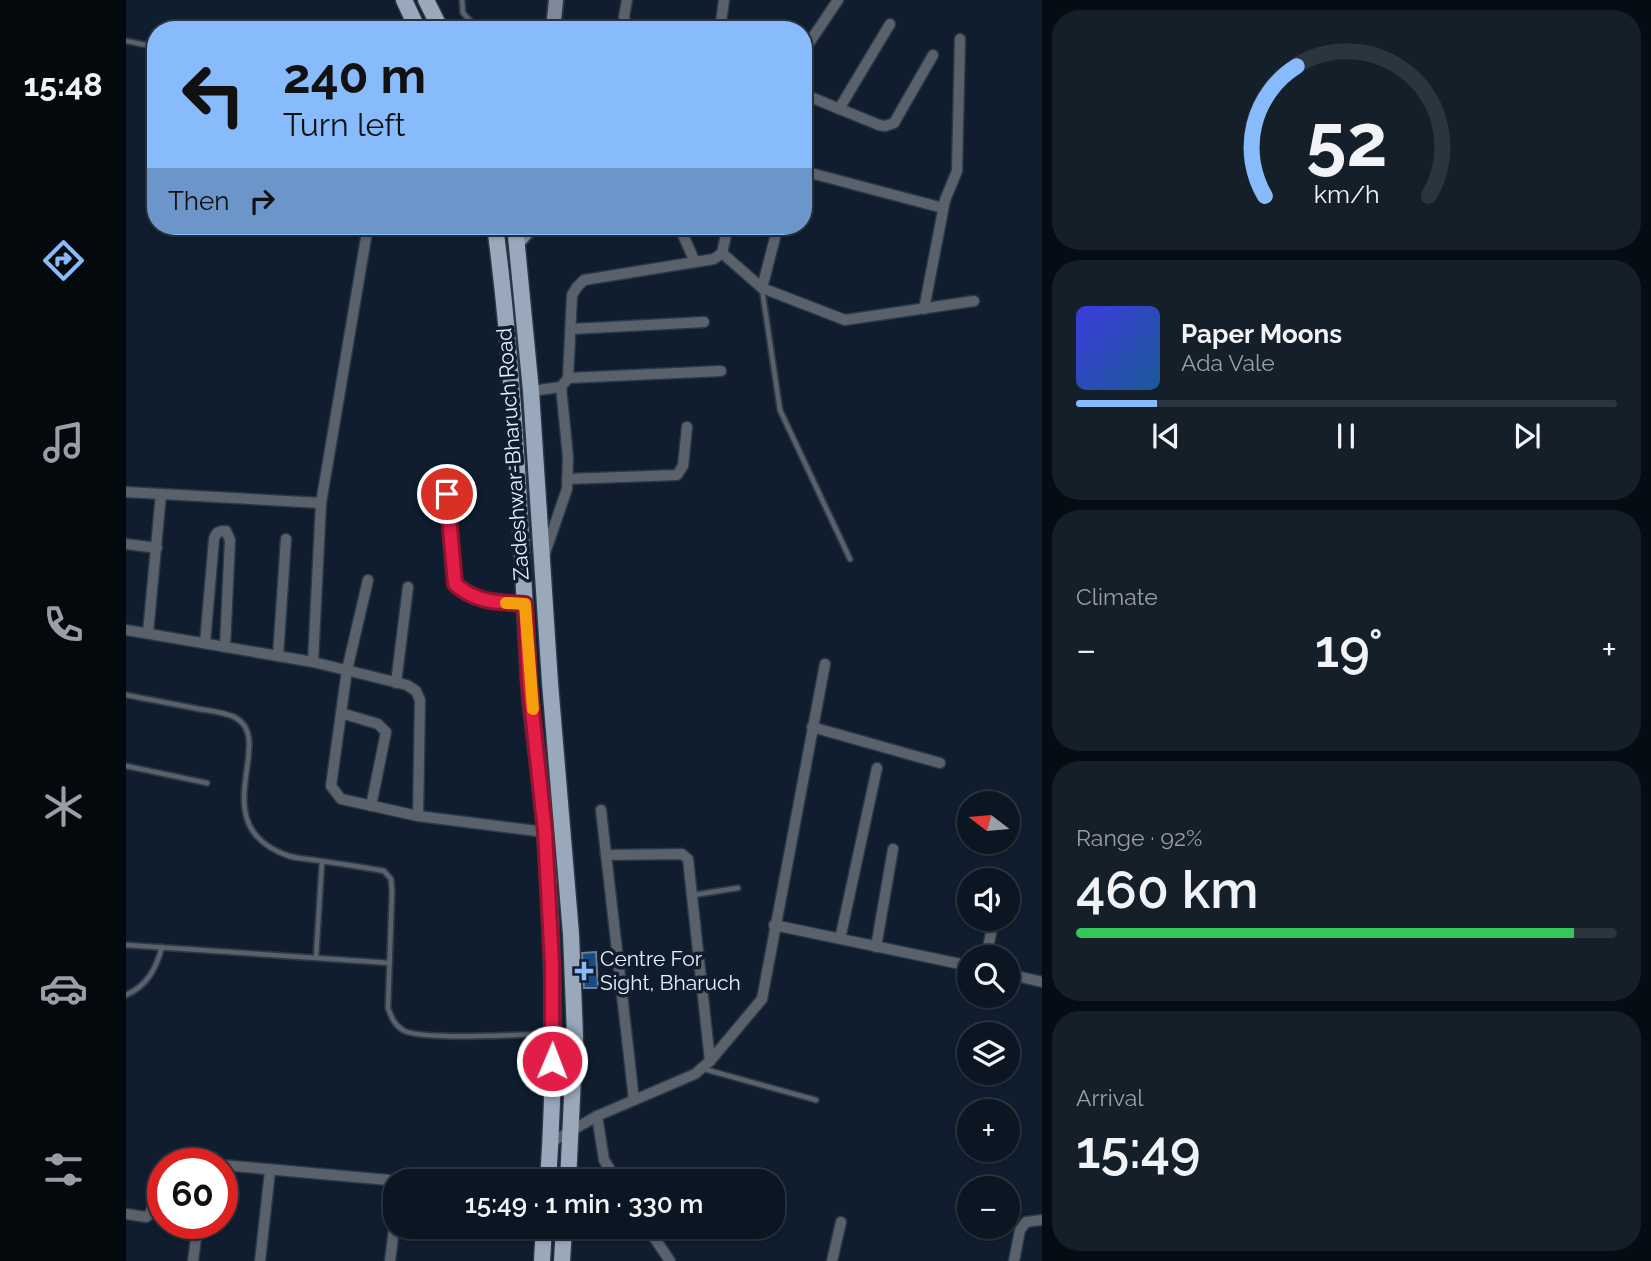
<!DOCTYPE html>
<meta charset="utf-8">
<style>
:root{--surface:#0b1622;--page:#141f2a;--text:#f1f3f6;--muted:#9a9fa5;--line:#2b3540;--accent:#87bbfc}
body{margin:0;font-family:Raleway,sans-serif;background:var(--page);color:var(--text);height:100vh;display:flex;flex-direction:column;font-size:26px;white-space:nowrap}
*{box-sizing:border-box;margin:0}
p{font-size:23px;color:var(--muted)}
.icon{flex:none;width:38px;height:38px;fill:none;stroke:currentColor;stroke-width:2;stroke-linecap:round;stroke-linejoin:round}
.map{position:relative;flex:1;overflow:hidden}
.details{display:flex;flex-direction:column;gap:10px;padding:10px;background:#060c13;width:609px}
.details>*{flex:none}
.guide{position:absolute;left:21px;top:21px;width:665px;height:214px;border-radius:28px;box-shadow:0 2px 5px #0004,0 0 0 2px var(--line);background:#87bbfc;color:#111;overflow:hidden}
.needle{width:46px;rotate:286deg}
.fabs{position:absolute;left:831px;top:791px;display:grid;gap:14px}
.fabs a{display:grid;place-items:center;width:63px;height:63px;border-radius:50%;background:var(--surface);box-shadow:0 2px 5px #0004,0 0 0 2px var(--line);font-size:35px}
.speed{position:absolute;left:21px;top:1148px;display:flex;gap:14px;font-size:35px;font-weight:700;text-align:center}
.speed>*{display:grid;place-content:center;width:91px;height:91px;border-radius:50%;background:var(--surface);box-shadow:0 2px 5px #0004,0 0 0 2px var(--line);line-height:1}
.speed .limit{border:10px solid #d22;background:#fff;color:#111}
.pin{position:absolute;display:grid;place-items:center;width:60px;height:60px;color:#fff;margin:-30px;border:4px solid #fff;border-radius:50%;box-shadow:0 2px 7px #0007}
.me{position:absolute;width:77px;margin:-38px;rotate:1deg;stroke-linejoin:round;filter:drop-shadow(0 0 5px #0008)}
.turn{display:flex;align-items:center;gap:24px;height:147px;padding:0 21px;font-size:32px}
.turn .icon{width:91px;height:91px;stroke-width:2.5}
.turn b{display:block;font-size:49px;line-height:60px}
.then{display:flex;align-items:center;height:66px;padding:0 21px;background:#0003;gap:14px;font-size:26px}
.big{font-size:52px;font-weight:600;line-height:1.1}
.details .tile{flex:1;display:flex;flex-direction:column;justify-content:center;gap:10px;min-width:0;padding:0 24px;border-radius:28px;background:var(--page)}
.details .dial{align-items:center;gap:0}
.dial svg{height:182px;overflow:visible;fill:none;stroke:var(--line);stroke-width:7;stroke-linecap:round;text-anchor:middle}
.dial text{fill:var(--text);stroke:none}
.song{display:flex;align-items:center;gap:21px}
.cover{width:84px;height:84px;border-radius:10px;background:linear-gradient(135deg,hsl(240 70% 55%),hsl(210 70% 35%))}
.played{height:7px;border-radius:4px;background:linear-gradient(90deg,var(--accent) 15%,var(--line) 15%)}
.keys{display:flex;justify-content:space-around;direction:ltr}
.heat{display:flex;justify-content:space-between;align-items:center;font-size:38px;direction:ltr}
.charge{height:10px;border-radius:5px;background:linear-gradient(90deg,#34c759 92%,var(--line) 0)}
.trip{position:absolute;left:257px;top:1169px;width:402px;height:70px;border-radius:28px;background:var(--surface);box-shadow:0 2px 5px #0004,0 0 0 2px var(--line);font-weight:600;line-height:70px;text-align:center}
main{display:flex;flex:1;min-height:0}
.tabs{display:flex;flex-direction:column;width:126px;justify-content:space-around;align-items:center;background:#04090e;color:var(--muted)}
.tabs .icon{width:49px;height:49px}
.tabs .on{color:var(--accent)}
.tabs b{font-size:32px;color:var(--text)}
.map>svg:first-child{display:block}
.building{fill:#184a84;stroke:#6c7d92;stroke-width:2}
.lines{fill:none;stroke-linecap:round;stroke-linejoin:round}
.lane-casing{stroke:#293747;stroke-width:8}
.street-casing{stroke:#293747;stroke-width:13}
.secondary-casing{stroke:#293747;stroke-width:18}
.primary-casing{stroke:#293747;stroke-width:19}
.lane{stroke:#5a616a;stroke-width:4.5}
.street{stroke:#5a616a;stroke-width:10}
.secondary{stroke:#7d8998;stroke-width:14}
.primary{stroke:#99a8bb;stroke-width:16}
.route-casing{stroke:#92132f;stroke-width:18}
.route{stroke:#e11d48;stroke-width:12}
.slow{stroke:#f59e0b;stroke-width:12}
.poi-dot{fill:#87bbfc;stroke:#0f1d2e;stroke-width:2.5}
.labels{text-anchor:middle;stroke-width:7;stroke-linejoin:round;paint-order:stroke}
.street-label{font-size:21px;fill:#e8f2fe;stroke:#0f1d2e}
.poi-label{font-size:21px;fill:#e8f2fe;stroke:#0f1d2e;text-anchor:start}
</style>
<main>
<nav class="tabs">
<b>15:48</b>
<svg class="icon on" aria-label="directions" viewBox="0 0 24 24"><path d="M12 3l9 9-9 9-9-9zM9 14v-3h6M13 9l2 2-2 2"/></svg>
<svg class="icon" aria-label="music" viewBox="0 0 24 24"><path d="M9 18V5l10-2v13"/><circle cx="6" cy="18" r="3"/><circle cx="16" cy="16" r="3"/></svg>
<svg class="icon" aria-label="phone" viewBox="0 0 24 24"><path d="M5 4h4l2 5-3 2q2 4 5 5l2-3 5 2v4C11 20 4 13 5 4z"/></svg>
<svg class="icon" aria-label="climate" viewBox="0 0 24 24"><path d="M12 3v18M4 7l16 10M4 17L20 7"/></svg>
<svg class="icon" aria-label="car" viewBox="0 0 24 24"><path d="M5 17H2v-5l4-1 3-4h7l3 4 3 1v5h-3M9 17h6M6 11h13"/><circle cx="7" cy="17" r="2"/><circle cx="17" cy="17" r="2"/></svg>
<svg class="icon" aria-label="filters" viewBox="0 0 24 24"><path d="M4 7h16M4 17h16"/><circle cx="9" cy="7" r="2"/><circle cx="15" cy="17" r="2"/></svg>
</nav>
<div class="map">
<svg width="916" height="1261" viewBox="0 0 916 1261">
<rect width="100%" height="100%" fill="#0f1d2e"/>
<path class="building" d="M 470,952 L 472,988 L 458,988 L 456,953 Z"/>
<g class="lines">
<defs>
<g id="lane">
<path d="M 336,0 L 337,13 L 353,30"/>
<path d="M 0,41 L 30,47"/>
<path d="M 636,289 L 654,410 L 724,559"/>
<path d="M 321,494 L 329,584 C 349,602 369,602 395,604"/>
<path d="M 0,695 C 24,700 49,704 73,709 C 85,711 99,712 110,718 C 151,741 75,826 163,856 C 173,859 185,859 195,861 C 216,864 237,867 258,871 L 265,879 L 266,891 L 262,1008 C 265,1016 268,1025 277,1030 C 293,1041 397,1034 422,1034"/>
<path d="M 0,766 L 81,783"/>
<path d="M 567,895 L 612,888"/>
<path d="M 0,945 L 264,963"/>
<path d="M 190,957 L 196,861"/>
<path d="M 0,995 C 21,986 30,969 36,947"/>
<path d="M 578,1069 L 690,1100"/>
</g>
<g id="street">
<path d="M 501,30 L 498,17 L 501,0"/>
<path d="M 594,30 L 598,0"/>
<path d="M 677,52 L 712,0"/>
<path d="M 677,94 L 753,125 L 759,126 L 768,123 L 807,55"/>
<path d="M 713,109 L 764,24"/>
<path d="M 677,171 L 817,208"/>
<path d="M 553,226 L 569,262"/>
<path d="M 596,253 L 636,288 L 719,320 L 848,301"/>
<path d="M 636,288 L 652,226"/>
<path d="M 798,309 L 819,200 L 831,171 L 834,39"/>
<path d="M 446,329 L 578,322"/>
<path d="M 442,378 L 595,371"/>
<path d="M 405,391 L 435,387 L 442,378 L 446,295 L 451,287 L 458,280 L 588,259 L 596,253 L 602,226"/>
<path d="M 441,479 L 551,475 L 557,466 L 561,427"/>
<path d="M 0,492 L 195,503"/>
<path d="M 0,544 L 31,548"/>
<path d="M 419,553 L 441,489 L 442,457 L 435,387"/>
<path d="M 242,580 L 221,670 L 205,786 L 215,799 L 292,816 L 419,832"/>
<path d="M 0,630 L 187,662 L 281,685 L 290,691 L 294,700 L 292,816"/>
<path d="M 22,633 L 35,494"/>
<path d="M 79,643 L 88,539 C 90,532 93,531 100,531 L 104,540 L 99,647"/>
<path d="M 152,656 L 160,539"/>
<path d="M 187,662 L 195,503 L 242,226"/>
<path d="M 270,683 L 282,587"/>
<path d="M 215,713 L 252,724 L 260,732 L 245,806"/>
<path d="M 686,727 L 814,763"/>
<path d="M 475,810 L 508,1100"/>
<path d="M 480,855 L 556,854 L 562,859 L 584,1061"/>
<path d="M 648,925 L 844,966"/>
<path d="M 714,939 L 751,768"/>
<path d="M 750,947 L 767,849"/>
<path d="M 860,957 L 868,919"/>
<path d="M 882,974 L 916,982"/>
<path d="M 471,1116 L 478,1160 L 491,1181"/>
<path d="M 424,1143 L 471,1116 L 569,1074 L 584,1061 L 636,999 L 699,664"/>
<path d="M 60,1164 L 80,1164"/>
<path d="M 96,1165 L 274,1181"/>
<path d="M 0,1214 L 20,1217 L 24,1214 L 37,1176"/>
<path d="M 521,1227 L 544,1261"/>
<path d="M 67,1261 L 72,1223"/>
<path d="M 134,1261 L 144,1171"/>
<path d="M 264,1261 L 270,1213"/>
<path d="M 706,1261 L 715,1222"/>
<path d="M 888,1261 L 894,1230 L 900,1222 L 916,1220"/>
</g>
<g id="secondary">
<path d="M 427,30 L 430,0"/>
<path d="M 392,242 L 406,226"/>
</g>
<g id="primary">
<path d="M 278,0 L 292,30"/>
<path d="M 300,0 L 315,30"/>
<path d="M 369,226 C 389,376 394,528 403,680 C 406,730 416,781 419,832 C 428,948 430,1065 422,1181"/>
<path d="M 389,226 L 405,391 L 424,683 L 445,934 L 449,1036 L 442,1181"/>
<path d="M 416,1261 L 418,1227"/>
<path d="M 436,1261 L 438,1227"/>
</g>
</defs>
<use href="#lane" class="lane-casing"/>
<use href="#street" class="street-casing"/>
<use href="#secondary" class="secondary-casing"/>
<use href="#primary" class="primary-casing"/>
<use href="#lane" class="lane"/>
<use href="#street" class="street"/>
<use href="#secondary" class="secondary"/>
<use href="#primary" class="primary"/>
</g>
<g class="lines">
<defs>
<path id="route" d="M 321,494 L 329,584 C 350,603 372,602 399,604 L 403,683 L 419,832 L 426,964 L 426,1061"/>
</defs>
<use href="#route" class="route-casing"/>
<use href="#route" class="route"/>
<path class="slow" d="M 380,603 L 399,604 L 407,709"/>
</g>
<path class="poi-dot" d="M454.5 960.5h7v7h7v7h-7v7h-7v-7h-7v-7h7z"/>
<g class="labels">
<g class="street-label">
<text transform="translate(387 454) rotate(-94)" y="7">Zadeshwar-Bharuch Road</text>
</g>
<g class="poi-label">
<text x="474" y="966">Centre For<tspan x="474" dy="24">Sight, Bharuch</tspan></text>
</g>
</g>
</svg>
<div class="fabs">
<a><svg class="needle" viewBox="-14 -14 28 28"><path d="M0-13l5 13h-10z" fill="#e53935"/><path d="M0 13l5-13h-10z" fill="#9a9fa5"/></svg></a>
<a><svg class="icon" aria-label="sound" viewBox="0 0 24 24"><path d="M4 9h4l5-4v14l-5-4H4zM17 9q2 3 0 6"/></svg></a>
<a><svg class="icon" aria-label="search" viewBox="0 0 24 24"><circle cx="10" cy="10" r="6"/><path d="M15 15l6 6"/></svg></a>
<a><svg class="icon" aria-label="layers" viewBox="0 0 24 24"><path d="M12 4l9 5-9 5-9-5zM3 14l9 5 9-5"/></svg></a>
<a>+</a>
<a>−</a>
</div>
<div class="speed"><div class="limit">60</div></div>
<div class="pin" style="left:321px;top:494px;background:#d93025"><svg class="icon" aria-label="arrive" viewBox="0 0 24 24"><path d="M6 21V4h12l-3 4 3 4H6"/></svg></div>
<svg class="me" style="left:426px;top:1061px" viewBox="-20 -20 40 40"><circle r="17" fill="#e11d48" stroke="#fff" stroke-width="3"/><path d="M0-11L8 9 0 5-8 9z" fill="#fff"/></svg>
<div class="trip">15:49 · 1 min · 330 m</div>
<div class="guide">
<div class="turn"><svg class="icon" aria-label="left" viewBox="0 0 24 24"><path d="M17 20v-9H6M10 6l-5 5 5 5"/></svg><div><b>240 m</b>Turn left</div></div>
<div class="then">Then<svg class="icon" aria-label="right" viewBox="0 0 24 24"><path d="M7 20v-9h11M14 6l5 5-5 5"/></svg></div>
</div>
</div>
<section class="details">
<div class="tile dial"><svg viewBox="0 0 100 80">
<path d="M14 69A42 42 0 1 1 86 69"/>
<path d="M14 69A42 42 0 0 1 28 12" stroke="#87bbfc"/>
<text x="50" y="56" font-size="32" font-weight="700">52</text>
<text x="50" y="72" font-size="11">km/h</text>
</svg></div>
<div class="tile">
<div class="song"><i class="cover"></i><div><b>Paper Moons</b><p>Ada Vale</p></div></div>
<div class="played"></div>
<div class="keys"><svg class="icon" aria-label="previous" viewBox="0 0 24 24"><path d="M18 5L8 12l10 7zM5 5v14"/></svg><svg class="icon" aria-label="pause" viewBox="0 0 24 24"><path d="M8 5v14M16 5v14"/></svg><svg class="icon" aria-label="next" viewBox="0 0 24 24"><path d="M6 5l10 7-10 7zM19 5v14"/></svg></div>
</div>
<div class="tile"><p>Climate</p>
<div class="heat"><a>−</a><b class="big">19°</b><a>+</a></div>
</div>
<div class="tile"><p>Range · 92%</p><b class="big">460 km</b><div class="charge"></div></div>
<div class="tile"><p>Arrival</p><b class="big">15:49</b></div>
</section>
</main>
